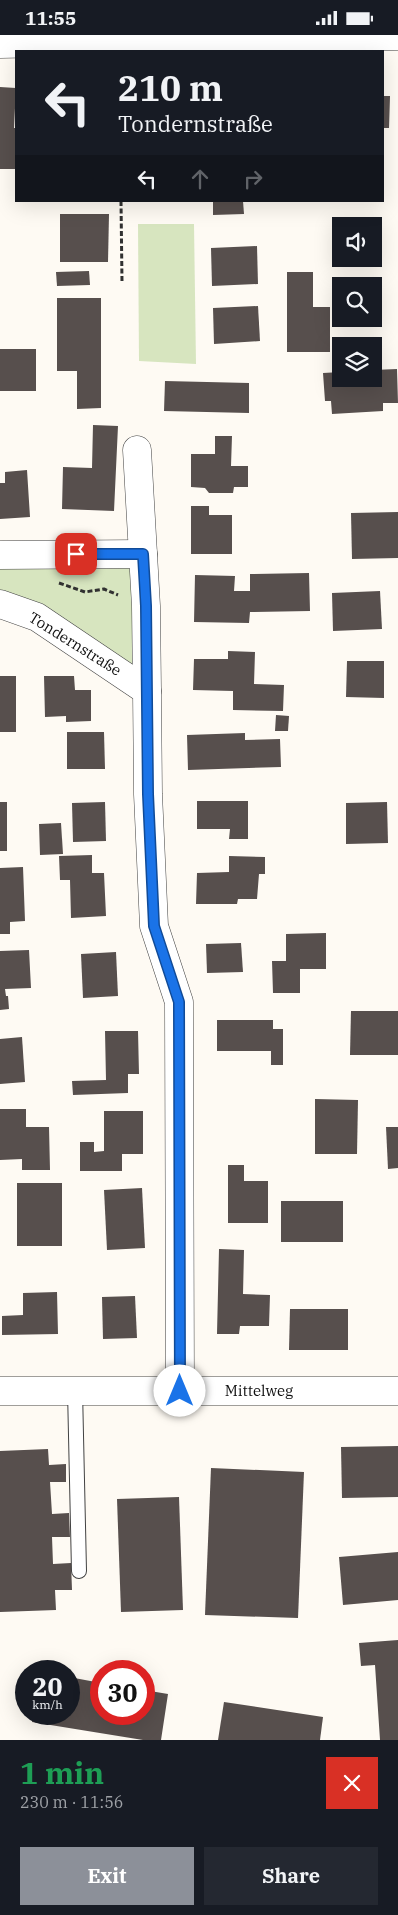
<!DOCTYPE html>
<html lang="en">
<head>
<meta charset="utf-8">
<style>
	:root { --surface:#171b24; --page:#242831; --text:#f1f3f6; --muted:#9ea1a6; --accent:#8c9099 }
	body { margin:0; font-family:"IBM Plex Serif",serif; background:var(--page); color:var(--text); height:100vh; display:flex; flex-direction:column; font-size:19px; white-space:nowrap }
	* { box-sizing:border-box; margin:0 }
	p { font-size:16px; color:var(--muted) }
	.icon { flex:none; width:28px; height:28px; fill:none; stroke:currentColor; stroke-width:2; stroke-linecap:round; stroke-linejoin:round }
	.map { position:relative; height:1705px; overflow:hidden }
	.panel { display:flex; flex-direction:column; background:var(--surface); flex:1 }
	.panel>* { flex:none }
	.banner { position:absolute; left:15px; top:15px; width:369px; height:152px; border-radius:0px; box-shadow:0 5px 20px #0002; background:#171b24; color:var(--text); overflow:hidden }
	.tools { position:absolute; left:332px; top:182px; display:grid; gap:10px }
	.tools a { display:grid; place-items:center; width:50px; height:50px; border-radius:0px; background:var(--surface); box-shadow:0 5px 20px #0002; font-size:25px }
	.speed { position:absolute; left:15px; top:1625px; display:flex; gap:10px; font-size:25px; font-weight:700; text-align:center }
	.speed>* { display:grid; place-content:center; width:65px; height:65px; border-radius:50%; background:var(--surface); box-shadow:0 5px 20px #0002; line-height:1 }
	.speed small { font-size:12px; font-weight:400 }
	.speed .limit { border:8px solid #d22; background:#fff; color:#111 }
	.pin { position:absolute; display:grid; place-items:center; width:42px; height:42px; color:#fff; margin:-21px; border-radius:10px; box-shadow:0 2px 8px #0006 }
	.me { position:absolute; width:55px; margin:-28px; rotate:0deg; stroke-linejoin:round; filter:drop-shadow(0 0 4px #0008) }
	.turn { display:flex; align-items:center; gap:18px; height:105px; padding:0 20px; font-size:22px }
	.turn .icon { width:65px; height:65px; stroke-width:2.5 }
	.turn b { display:block; font-size:35px; line-height:42px }
	.lanes { display:flex; align-items:center; height:48px; padding:0 20px; background:#0003; justify-content:center; gap:25px; direction:ltr }
	.lanes .off { opacity:.35 }
	.round { display:grid; place-items:center; flex:none; width:52px; height:52px; border-radius:0px; background:var(--page) }
	.summary { display:flex; align-items:center; justify-content:space-between; height:85px; padding:0 20px }
	h1 { font-size:30px; font-weight:700; line-height:38px; color:#1e9e55 }
	.action { display:flex; gap:10px; margin-top:auto; padding:10px 20px }
	.action a { flex:1; height:58px; border-radius:0px; background:var(--accent); color:#fff; font-size:20px; font-weight:700; line-height:58px; text-align:center }
	.action a+a { background:var(--page); color:var(--text) }
	.status { display:flex; justify-content:space-between; align-items:center; height:35px; padding:0 25px; background:var(--surface); direction:ltr }
	.status svg { height:14px; fill:currentColor }
	.map>svg:first-child { display:block }
	.green { fill:#d7e5bf }
	.building { fill:#574f4d }
	.lines { fill:none; stroke-linecap:round; stroke-linejoin:round }
	.lane-casing { stroke:#424242; stroke-width:16 }
	.street-casing { stroke:#424242; stroke-width:29 }
	.path { stroke:#313131; stroke-width:3; stroke-dasharray:5 2.5; stroke-linecap:butt }
	.lane { stroke:#fff; stroke-width:14 }
	.street { stroke:#fff; stroke-width:28 }
	.route-casing { stroke:#114b97; stroke-width:12 }
	.route { stroke:#1a73e8; stroke-width:9 }
	.labels { text-anchor:middle; stroke-width:5; stroke-linejoin:round; paint-order:stroke }
	.street-label { font-size:15px; fill:#0f0f0f; stroke:#fff }
</style>
</head>
<body>
<div class="status"><b>11:55</b><svg viewBox="0 0 49 12"><path d="M0 12V9h3v3zM5 12V6h3v6zM10 12V3h3v9zM15 12V0h3v12zM26 1h20v11H26zM47 4h2v5h-2z"/></svg></div>
<div class="map">
<svg width="398" height="1705" viewBox="0 0 398 1705">
	<rect width="100%" height="100%" fill="#fefaf3"/>
	<g class="green">
		<polygon points="138,189 194,189 196,329 139,326"/>
		<polygon points="143,519 147,656 0,569 0,521"/>
	</g>
	<g class="building">
		<polygon points="0,52 16,53 14,93 16,93 16,134 0,134"/>
		<polygon points="382,61 390,61 389,93 382,93"/>
		<polygon points="213,166 243,166 244,179 213,180"/>
		<polygon points="60,179 109,179 108,227 60,227"/>
		<polygon points="257,211 258,249 212,251 211,213"/>
		<polygon points="89,236 90,250 57,251 56,237"/>
		<polygon points="287,237 313,237 313,272 330,272 330,317 287,317"/>
		<polygon points="57,263 101,263 101,373 77,374 77,336 57,336"/>
		<polygon points="258,271 260,306 214,309 213,273"/>
		<rect x="0" y="314" width="36" height="42"/>
		<polygon points="397,334 398,368 383,368 383,376 332,379 331,366 325,366 323,338 341,337 341,344 374,344 374,335"/>
		<polygon points="165,346 249,348 249,378 164,376"/>
		<polygon points="93,390 118,391 114,476 62,474 63,432 92,433"/>
		<polygon points="215,401 232,401 231,431 248,431 248,452 234,452 233,458 209,458 205,453 191,452 191,419 215,419"/>
		<polygon points="27,435 30,482 0,484 0,448 5,448 5,437"/>
		<polygon points="191,471 209,471 209,480 232,480 232,519 191,519"/>
		<polygon points="398,477 398,523 352,524 351,478"/>
		<polygon points="309,538 310,576 250,577 249,588 194,587 195,540 235,541 234,556 250,556 250,539"/>
		<polygon points="380,556 382,594 333,596 332,558"/>
		<polygon points="228,616 255,617 254,649 284,650 283,676 233,675 233,656 193,655 194,624 228,624"/>
		<polygon points="347,626 384,626 384,663 346,662"/>
		<rect x="0" y="641" width="16" height="56"/>
		<polygon points="44,641 74,641 75,655 91,655 91,686 66,687 66,681 45,682"/>
		<polygon points="276,680 289,681 288,696 275,696"/>
		<polygon points="67,697 104,697 105,734 67,734"/>
		<polygon points="245,698 245,705 280,704 281,732 188,735 187,700"/>
		<polygon points="197,766 248,766 248,804 229,804 230,794 197,794"/>
		<rect x="0" y="767" width="7" height="49"/>
		<polygon points="105,767 106,806 73,807 72,768"/>
		<polygon points="387,767 388,808 346,809 346,768"/>
		<polygon points="61,788 63,819 40,820 39,789"/>
		<polygon points="92,820 92,838 104,838 106,881 71,883 70,845 60,845 59,821"/>
		<polygon points="229,821 265,822 265,839 259,839 257,864 238,864 237,869 196,869 197,838 229,837"/>
		<polygon points="23,832 25,886 10,887 10,899 0,899 0,833"/>
		<polygon points="326,898 326,934 300,934 300,958 273,958 272,926 286,926 286,899"/>
		<polygon points="241,908 243,937 207,938 206,909"/>
		<polygon points="29,915 31,953 5,954 6,961 8,961 9,974 0,975 0,916"/>
		<polygon points="116,917 118,961 83,963 81,919"/>
		<polygon points="351,976 398,976 398,1020 350,1020"/>
		<polygon points="217,985 273,985 273,994 283,994 283,1030 271,1030 271,1016 217,1016"/>
		<polygon points="105,996 138,996 139,1039 128,1039 128,1058 73,1060 72,1046 106,1045"/>
		<polygon points="22,1002 25,1047 0,1049 0,1004"/>
		<polygon points="315,1064 358,1065 357,1119 315,1119"/>
		<polygon points="0,1074 26,1074 26,1092 49,1092 50,1135 22,1135 22,1124 0,1125"/>
		<polygon points="104,1076 143,1076 143,1119 122,1119 122,1136 80,1136 80,1107 94,1107 94,1117 104,1116"/>
		<polygon points="386,1092 398,1092 398,1133 388,1134"/>
		<polygon points="228,1130 244,1130 244,1146 268,1146 268,1188 228,1188"/>
		<rect x="17" y="1148" width="45" height="63"/>
		<polygon points="142,1153 145,1213 107,1215 104,1155"/>
		<rect x="281" y="1166" width="62" height="41"/>
		<polygon points="219,1214 244,1215 243,1259 270,1260 269,1291 240,1291 239,1299 217,1299"/>
		<polygon points="57,1257 58,1299 2,1300 2,1281 23,1280 23,1258"/>
		<polygon points="135,1261 137,1303 103,1304 102,1262"/>
		<polygon points="290,1274 348,1274 348,1315 289,1315"/>
		<polygon points="398,1411 398,1462 342,1463 341,1412"/>
		<polygon points="48,1414 49,1430 66,1429 66,1447 50,1447 52,1479 69,1478 70,1502 52,1502 53,1529 71,1528 72,1555 55,1555 56,1575 0,1577 0,1416"/>
		<polygon points="211,1433 304,1437 298,1583 205,1580"/>
		<polygon points="179,1462 183,1575 121,1577 117,1464"/>
		<polygon points="398,1517 398,1565 343,1570 339,1522"/>
		<polygon points="398,1605 398,1705 380,1705 375,1630 361,1631 359,1608"/>
		<polygon points="69,1642 101,1648 101,1679 144,1679 144,1655 168,1659 161,1705 143,1705 32,1687 33,1679 69,1679"/>
		<polygon points="224,1667 323,1682 320,1705 218,1705"/>
	</g>
	<g class="lines">
		<g class="lane-casing">
			<polyline id="lane" points="75,1355 79,1536"/>
		</g>
		<g class="street-casing">
			<g id="street">
				<polyline points="0,9 398,1"/>
				<polyline points="137,415 146,571 147,656"/>
				<polyline points="0,520 143,519"/>
				<polyline points="0,569 37,582 147,656 148,759 154,891 179,967 180,1356"/>
				<polyline points="0,1356 398,1356"/>
			</g>
		</g>
		<g class="path">
			<polyline points="121,166 122,247"/>
			<polyline points="59,548 85,557 104,554 118,560"/>
		</g>
		<use href="#lane" class="lane"/>
		<use href="#street" class="street"/>
	</g>
	<g class="lines">
		<g class="route-casing">
			<polyline id="route" points="76,519 143,519 146,571 148,759 154,891 179,967 180,1356"/>
		</g>
		<use href="#route" class="route"/>
	</g>
	<g class="labels">
		<g class="street-label">
			<text transform="translate(75 609) rotate(32)" y="5">Tondernstraße</text>
			<text x="259" y="1361">Mittelweg</text>
		</g>
	</g>
</svg>
<div class="tools">
<a><svg class="icon" aria-label="sound" viewBox="0 0 24 24"><path d="M4 9h4l5-4v14l-5-4H4zM17 9q2 3 0 6"/></svg></a>
<a><svg class="icon" aria-label="search" viewBox="0 0 24 24"><circle cx="10" cy="10" r="6"/><path d="M15 15l6 6"/></svg></a>
<a><svg class="icon" aria-label="layers" viewBox="0 0 24 24"><path d="M12 4l9 5-9 5-9-5zM3 14l9 5 9-5"/></svg></a>
</div>
<div class="speed"><div>20<small>km/h</small></div><div class="limit">30</div></div>
<div class="pin" style="left:76px;top:519px;background:#d93025"><svg class="icon" aria-label="arrive" viewBox="0 0 24 24"><path d="M6 21V4h12l-3 4 3 4H6"/></svg></div>
<svg class="me" style="left:180px;top:1356px" viewBox="-20 -20 40 40"><circle r="19" fill="#fff"/><path d="M0-13L10 11 0 6-10 11z" fill="#1a73e8"/></svg>
<div class="banner">
<div class="turn"><svg class="icon" aria-label="left" viewBox="0 0 24 24"><path d="M17 20v-9H6M10 6l-5 5 5 5"/></svg><div><b>210 m</b>Tondernstraße</div></div>
<div class="lanes"><svg class="icon" aria-label="left" viewBox="0 0 24 24"><path d="M17 20v-9H6M10 6l-5 5 5 5"/></svg><svg class="icon off" aria-label="ahead" viewBox="0 0 24 24"><path d="M12 20V5M6 11l6-6 6 6"/></svg><svg class="icon off" aria-label="right" viewBox="0 0 24 24"><path d="M7 20v-9h11M14 6l5 5-5 5"/></svg></div>
</div>
</div>
<section class="panel">
<div class="summary"><div><h1>1 min</h1><p>230 m · 11:56</p></div><a class="round" style="background:#d93025;color:#fff"><svg class="icon" aria-label="close" viewBox="0 0 24 24"><path d="M6 6l12 12M18 6L6 18"/></svg></a></div>
<div class="action"><a>Exit</a><a>Share</a></div>
</section>
</body>
</html>
